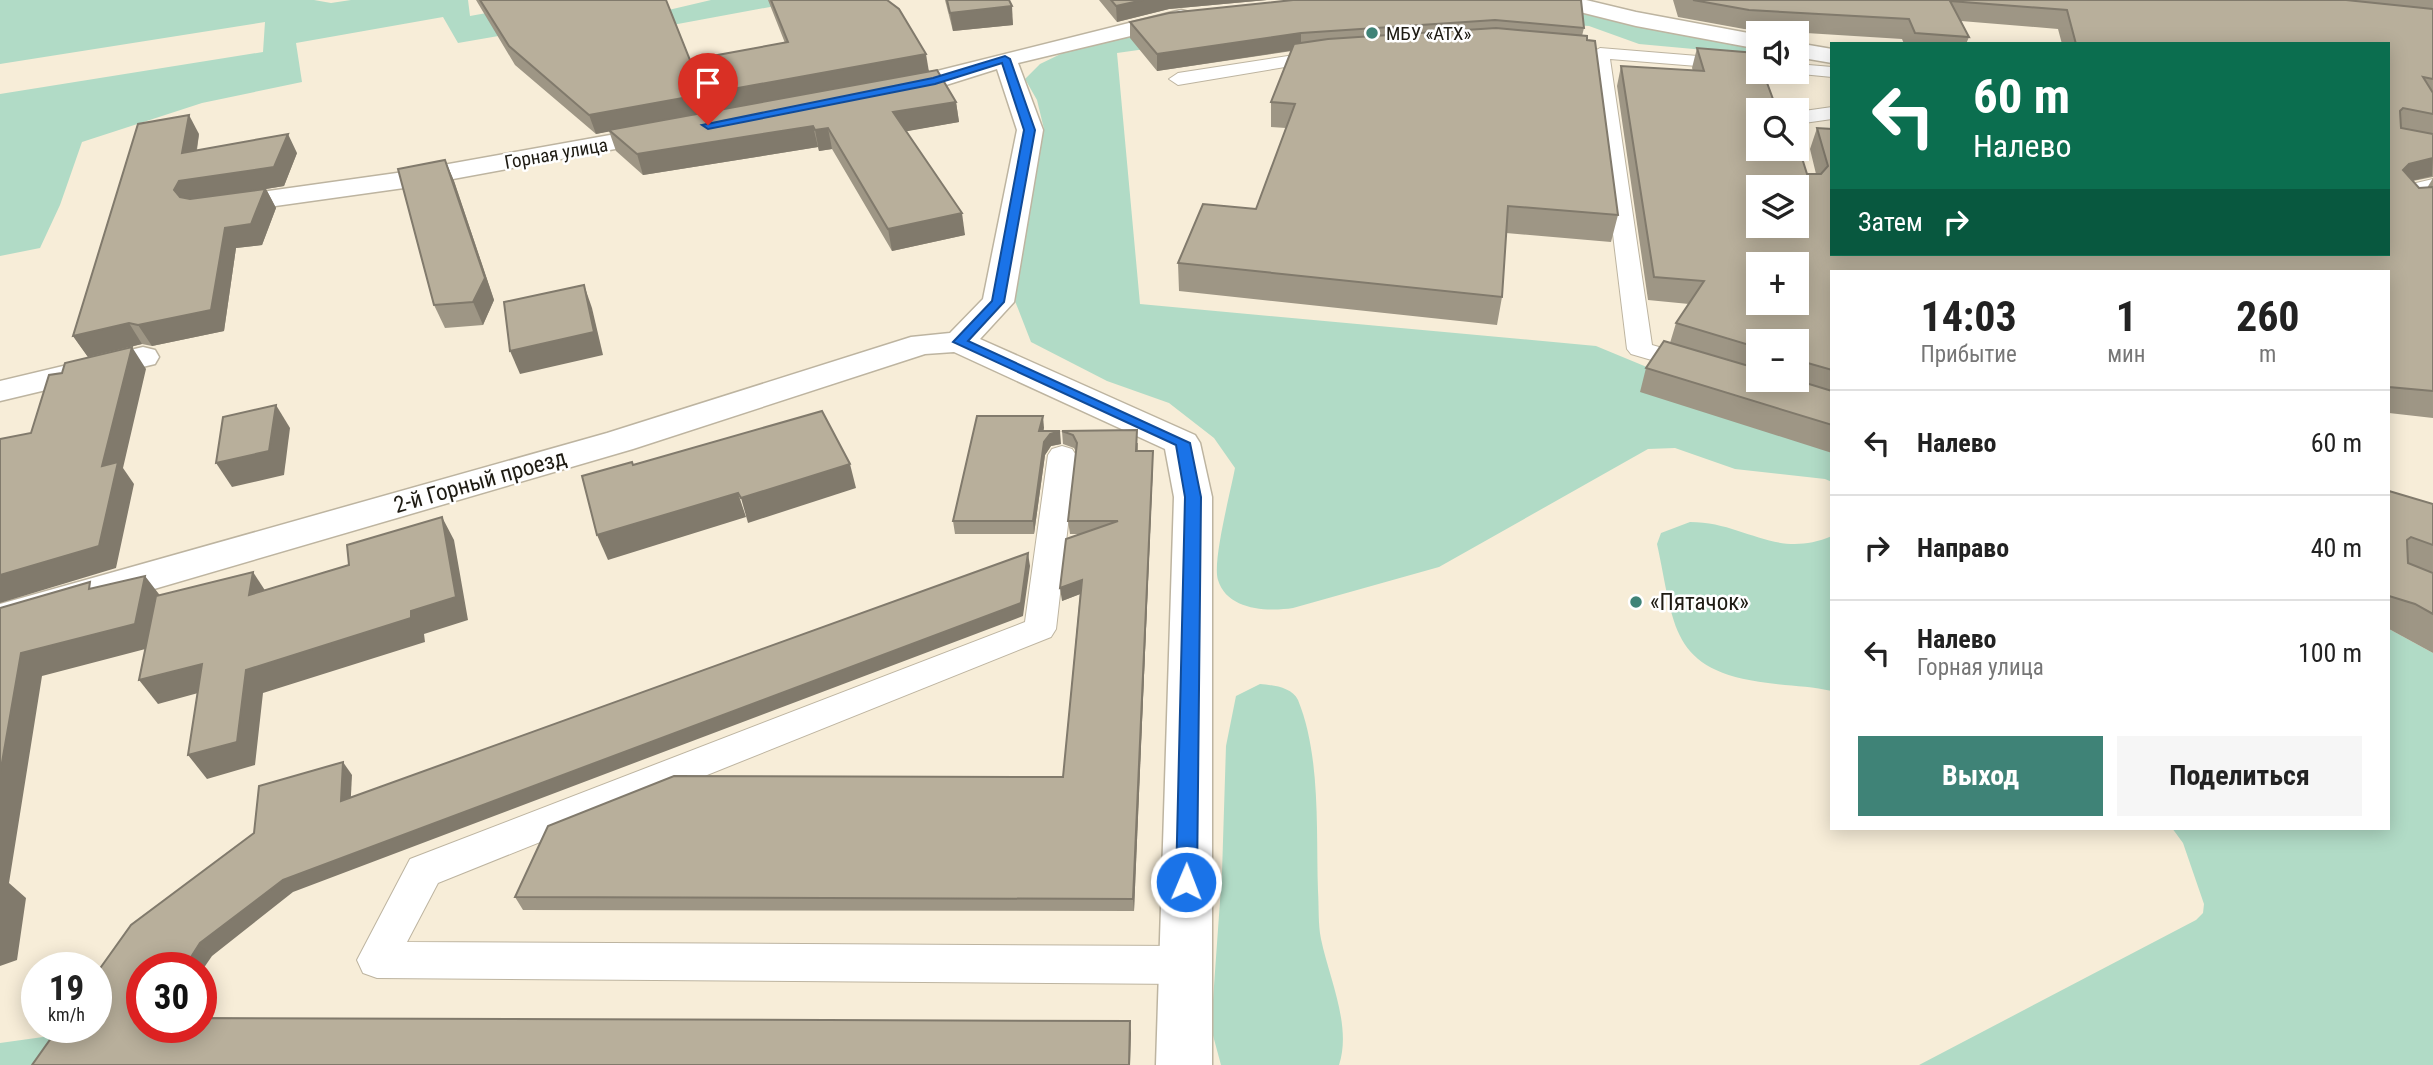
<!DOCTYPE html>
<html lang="ru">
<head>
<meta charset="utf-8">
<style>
	:root { --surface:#fff; --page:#f6f6f6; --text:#222; --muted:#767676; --line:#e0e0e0; --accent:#3f8377 }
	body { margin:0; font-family:"Roboto Condensed",sans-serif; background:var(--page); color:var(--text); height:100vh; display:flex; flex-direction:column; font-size:26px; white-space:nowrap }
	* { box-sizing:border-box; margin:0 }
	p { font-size:23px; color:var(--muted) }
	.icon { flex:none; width:38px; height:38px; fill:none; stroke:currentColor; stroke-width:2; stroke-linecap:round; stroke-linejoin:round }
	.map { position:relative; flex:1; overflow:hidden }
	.details { position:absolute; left:1830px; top:270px; width:560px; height:560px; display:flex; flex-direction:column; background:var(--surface); border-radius:0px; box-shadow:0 4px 18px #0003 }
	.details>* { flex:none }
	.banner { position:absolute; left:1830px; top:42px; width:560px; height:214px; border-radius:0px; box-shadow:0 4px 18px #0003; background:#0b6e4f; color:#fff; overflow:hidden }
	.fabs { position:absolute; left:1746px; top:21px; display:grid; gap:14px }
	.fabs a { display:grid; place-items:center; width:63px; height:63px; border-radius:0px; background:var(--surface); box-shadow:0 4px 18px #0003; font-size:35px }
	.speed { position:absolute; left:21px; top:952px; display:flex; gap:14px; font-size:35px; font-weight:700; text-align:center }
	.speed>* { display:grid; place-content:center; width:91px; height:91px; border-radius:50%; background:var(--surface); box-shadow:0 4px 18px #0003; line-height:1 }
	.speed small { font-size:18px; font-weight:400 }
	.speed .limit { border:10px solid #d22; background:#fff; color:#111 }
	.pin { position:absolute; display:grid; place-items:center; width:60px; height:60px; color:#fff; margin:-72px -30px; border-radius:50% 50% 50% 0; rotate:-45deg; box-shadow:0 0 7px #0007 }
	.pin .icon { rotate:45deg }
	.me { position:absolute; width:77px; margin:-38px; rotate:1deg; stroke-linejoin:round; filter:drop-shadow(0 0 5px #0008) }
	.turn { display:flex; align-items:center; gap:24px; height:147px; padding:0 28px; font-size:32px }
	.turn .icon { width:91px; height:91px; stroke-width:2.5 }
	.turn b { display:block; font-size:49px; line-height:60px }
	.then { display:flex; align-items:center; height:66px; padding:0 28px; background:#0003; gap:14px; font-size:26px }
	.eta { display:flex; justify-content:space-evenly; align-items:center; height:119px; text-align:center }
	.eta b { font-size:42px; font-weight:700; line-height:49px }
	.button { display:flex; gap:14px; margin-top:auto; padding:14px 28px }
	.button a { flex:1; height:80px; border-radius:0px; background:var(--accent); color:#fff; font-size:28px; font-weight:700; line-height:80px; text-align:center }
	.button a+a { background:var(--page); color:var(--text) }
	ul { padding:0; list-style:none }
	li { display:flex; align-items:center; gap:21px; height:105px; padding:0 28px; border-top:2px solid var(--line) }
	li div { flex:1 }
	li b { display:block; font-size:26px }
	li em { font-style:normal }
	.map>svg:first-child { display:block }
	.green { fill:#b1dbc6 }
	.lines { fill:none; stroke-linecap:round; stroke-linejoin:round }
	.service-casing { stroke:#bdb4a0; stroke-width:2 }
	.minor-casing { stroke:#bdb4a0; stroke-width:3 }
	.service { fill:#fff; fill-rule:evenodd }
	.minor { fill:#fff; fill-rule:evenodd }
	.wall { fill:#9e9685; fill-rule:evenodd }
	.shaded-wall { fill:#817a6c }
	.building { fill:#b8af9b; stroke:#817a6c; stroke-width:2; fill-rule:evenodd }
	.route { fill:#1a73e8; stroke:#114b97; stroke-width:2 }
	.poi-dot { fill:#3f8377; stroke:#fff; stroke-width:2.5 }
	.labels { text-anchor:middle; stroke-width:5; stroke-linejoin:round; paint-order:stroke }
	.far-poi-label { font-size:19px; fill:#1e1b13; stroke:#fff; text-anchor:start }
	.far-street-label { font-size:19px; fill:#1e1b13; stroke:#fff }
	.street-label { font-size:23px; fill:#1e1b13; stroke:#fff }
	.poi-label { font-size:23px; fill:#1e1b13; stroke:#fff; text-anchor:start }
</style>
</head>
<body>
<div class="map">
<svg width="2433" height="1065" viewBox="0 0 2433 1065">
	<rect width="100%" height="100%" fill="#f7edd8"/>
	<g class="green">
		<polygon points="0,0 314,0 331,3 351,0 468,0 470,16 559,0 660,12 711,0 808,0 613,36 544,28 458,43 443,17 296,43 302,82 202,103 82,142 60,205 40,248 0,256 0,94 263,52 265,22 0,64"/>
		<path d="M1536 3 1759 46V55L1639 44 1589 26 1453 16 1280 30 1117 53 1140 304 1596 346 1654 370 1832 453V482L1825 479 1735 469 1675 448 1648 449 1439 567 1293 608C1267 612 1227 610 1218 580 1212 562 1231 490 1235 468L1214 438 1169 403 1107 381 1031 342 1015 301 1044 129 1037 100 1025 79 1040 64 1069 50 1174 25Z"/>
		<path d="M1690 522C1745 522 1775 560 1832 536V691C1811 686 1790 686 1768 683 1669 671 1675 626 1657 544L1661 533Z"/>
		<polygon points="2389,629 2433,653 2433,1065 1919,1065 2196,920 2203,913 2204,904 2183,843 2172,828 2389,828"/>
		<path d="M1260 684C1272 685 1292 687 1298 700 1321 756 1316 832 1318 891 1319 907 1318 924 1321 939 1329 978 1352 1026 1339 1065H1221L1211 1028 1222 873 1226 746 1236 696Z"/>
		<polygon points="79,1032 56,1065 0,1065 0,1043"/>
	</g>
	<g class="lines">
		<g class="service-casing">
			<g id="service">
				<polygon points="1600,48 1759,61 1759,71 1610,59 1652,345 1704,360 1708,365 1704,370 1695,373 1686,370 1631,354 1627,349 1591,53"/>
				<polygon points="1327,50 1333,51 1336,55 1333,59 1178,85 1169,79 1178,73"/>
				<polygon points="1797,64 1832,67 1832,77 1791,73 1797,72"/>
				<polygon points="1832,107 1832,119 1797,124 1797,112"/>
				<polygon points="2433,179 2433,191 2416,195 2423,203 2420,208 2404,208 2391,192 2395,188"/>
				<polygon points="1062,446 1072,449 1076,455 1056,629 1051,637 438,883 407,942 1185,946 1199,952 1205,965 1199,978 1185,984 377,978 363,973 357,960 410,859 1025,622 1048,455 1052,449"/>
			</g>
		</g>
		<g class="minor-casing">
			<g id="minor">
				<polygon points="1586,0 1636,12 1759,35 1759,49 1636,26 1556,6 1553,1"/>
				<polygon points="1181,10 1189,12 1192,17 1189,22 1018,63 1043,130 1014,302 980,339 1195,435 1200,443 1212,497 1212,1065 1156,1065 1174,497 1165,449 954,352 925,354 633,449 0,634 0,604 607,433 911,337 950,333 983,299 1017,130 997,69 943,86 890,97 881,95 878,90 881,85"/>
				<polygon points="1797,43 1832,49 1832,63 1797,57"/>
				<polygon points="666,125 675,128 679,133 675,138 404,188 218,214 208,212 204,206 208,200 218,198 404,172"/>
				<polygon points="143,347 155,350 159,357 155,364 0,401 0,381"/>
			</g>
		</g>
		<use href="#service" class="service"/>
		<use href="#minor" class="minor"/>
	</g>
	<g class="wall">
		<polygon points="476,0 666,0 690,60 785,43 768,0 887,0 929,71 956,102 959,122 906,131 965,235 892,251 832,149 819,151 818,147 643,175 616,151 609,131 596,134 515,65"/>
		<polygon points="945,0 1009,0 1013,25 953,31"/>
		<polygon points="1099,0 1267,0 1169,9 1117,22"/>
		<polygon points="1293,0 1584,28 1582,36 1618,215 1611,242 1506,233 1502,297 1497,325 1179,291 1178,263 1256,209 1286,128 1271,127 1271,102 1292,51 1157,71 1130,38 1130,22"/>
		<path d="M1673 0H2433V177L2413 181 2419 188H2427L2433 178V418L2389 413V271H1832V453L1640 392 1646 368 1670 343 1676 323 1689 304 1648 300 1617 86 1621 66 1693 71 1692 68 1697 48 1759 110 1807 174H1816L1810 149 1817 128 2389 254V44H2062L2058 29 1961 21 1969 37 1966 44H1904L1902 39 1744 29 1678 17ZM1759 341H1797V380H1759Z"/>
		<polygon points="199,134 197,150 297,153 284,186 266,189 276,208 262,245 236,248 224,331 152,346 142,344 88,357 73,336"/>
		<polygon points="445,160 454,181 494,300 483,325 445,328 434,305"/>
		<polygon points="1044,428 1043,431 1061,444 1051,446 1045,455 1034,534 955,534 953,521"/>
		<polygon points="1062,431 1138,443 1138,451 1153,464 1134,911 523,910 515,897 1063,777 1080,594 1062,601 1082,534 1070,534 1068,521 1076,452 1074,448 1063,444"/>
		<polygon points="2389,491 2433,504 2433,653 2389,629"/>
	</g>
	<g class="shaded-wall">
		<polygon points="1143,0 1267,0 1169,9 1117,22 1116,6"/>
		<polygon points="1012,6 1013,25 953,31 950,13"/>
		<polygon points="1301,33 1301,49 1157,71 1157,54"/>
		<polygon points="926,54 929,72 596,134 589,115"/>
		<polygon points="956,102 959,122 897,133 893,112"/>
		<polygon points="189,115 199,134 193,172 182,153"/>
		<polygon points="813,126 818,147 643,175 637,154"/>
		<polygon points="828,128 832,149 819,151 815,130"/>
		<polygon points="288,134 297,153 284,186 266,189 276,208 262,245 236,248 224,331 152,346 138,325 174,190 179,181"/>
		<polygon points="2433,158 2432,176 2394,185 2403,170 2409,164"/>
		<polygon points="445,160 454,181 494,300 483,325 473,302"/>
		<polygon points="962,213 965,235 892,251 888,229"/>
		<polygon points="584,285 592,308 603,355 520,374 510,351"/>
		<polygon points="129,323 142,344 88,357 73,336"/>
		<polygon points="132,347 146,369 123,468 134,484 116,568 0,603 0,575 102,466"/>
		<polygon points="276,405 290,428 284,475 232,487 216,463"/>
		<polygon points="1043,416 1044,428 1040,444 1039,431"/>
		<polygon points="1060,431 1061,444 1051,446 1045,455 1034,534 1033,521 1044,442 1050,434"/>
		<polygon points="1153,451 1153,464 1134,911 1133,899"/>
		<polygon points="850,464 856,488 748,523 741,498"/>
		<polygon points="738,493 746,517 608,560 597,535"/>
		<polygon points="442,517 454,540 468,620 424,634 425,642 263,693 255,765 207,779 188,755 246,670 411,611"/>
		<polygon points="1028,553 1030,566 1023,616 293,892 212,956 201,972 201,968 184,968 200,943 283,880"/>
		<polygon points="253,572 268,595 249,595"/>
		<polygon points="145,576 162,598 153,647 42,676 9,883 26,898 17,960 0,966 0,774 21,653"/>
		<polygon points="1082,580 1083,593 1062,601 1060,588"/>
		<polygon points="202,664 220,687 158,704 139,680"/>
		<polygon points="343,762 352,775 350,814 341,801"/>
		<polygon points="1130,1021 1131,1033 1130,1065 1129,1065"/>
	</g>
	<g class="building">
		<polygon points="480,0 666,0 690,60 788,42 771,0 887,0 899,9 926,54 589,115 509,46"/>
		<polygon points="947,0 1009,0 1012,6 950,13"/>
		<polygon points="1111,0 1143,0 1116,6"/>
		<polygon points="1293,0 1581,0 1584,28 1495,20 1301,33 1157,54 1130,22 1169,13"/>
		<path d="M1693 0H2346L2433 9V79L2423 77 2433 93V114L2403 108 2400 111 2401 128 2433 134V158L2409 164 2403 170 2419 188 2433 187V391L2389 387V271H1832V370L1797 360V341H1759V348L1676 323 1704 281 1654 277 1621 66 1704 71 1697 48 1756 53 1759 60V72H1763L1777 110H1759V149H1797V142L1807 174H1821L1828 166 1817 128 1832 129V254H2389V44H2076L2067 10 1950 1 1969 37 1915 33 1909 19 1749 10ZM1759 187H1797V226H1759ZM1759 264H1797V303H1759Z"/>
		<polygon points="1496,28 1587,36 1587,40 1595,41 1618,215 1508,206 1502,297 1178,263 1203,204 1256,209 1295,104 1271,102 1294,44 1328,39"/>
		<polygon points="937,70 956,102 893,112 962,213 888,229 828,128 815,130 813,126 637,154 609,130"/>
		<polygon points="189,115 182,153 288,134 274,167 179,181 174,190 180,197 190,199 265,189 251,224 225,228 211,310 138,325 129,323 73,336 138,124"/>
		<polygon points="445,160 485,278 473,302 434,305 398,169"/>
		<polygon points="584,285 594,332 510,351 504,302"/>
		<polygon points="1664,341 1759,369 1759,380 1796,380 1832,391 1832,425 1646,368"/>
		<polygon points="132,347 102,466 118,462 99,546 0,575 0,439 31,433 49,375 62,373 65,363"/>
		<polygon points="276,405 269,451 216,463 223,417"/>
		<polygon points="822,411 850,464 741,498 738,493 597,535 582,476 632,462 633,465"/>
		<polygon points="977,416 1043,416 1039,431 1060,431 1050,434 1044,442 1033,521 953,521"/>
		<polygon points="1137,430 1136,451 1153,451 1133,899 515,897 548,826 674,776 1063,777 1082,580 1060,588 1066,539 1118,521 1068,521 1077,443 1073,435 1062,431"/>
		<polygon points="2389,491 2433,504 2433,545 2411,537 2407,540 2408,563 2433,573 2433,614 2415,604 2389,596"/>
		<polygon points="442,517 456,597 411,611 411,618 246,670 237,742 188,755 202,664 139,680 156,596 253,572 249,595 349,565 347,545"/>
		<polygon points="1028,553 1021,603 283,880 200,943 184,968 142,968 142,1027 201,1027 201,1018 1130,1021 1129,1065 32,1065 59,1027 96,1027 96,974 131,925 254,833 259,786 343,762 341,801"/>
		<polygon points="145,576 135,624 21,653 0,774 0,608 90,582 89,589"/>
	</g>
	<polygon class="route" points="1005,56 1010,59 1035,130 1004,302 968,341 1190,443 1201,497 1197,882 1194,888 1186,891 1179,888 1176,882 1185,497 1176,445 953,342 992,301 1024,130 1002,63 935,84 708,129 702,125 933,78"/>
	<g class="poi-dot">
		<circle cx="1372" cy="33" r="7"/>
		<circle cx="1636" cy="602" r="7"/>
	</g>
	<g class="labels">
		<g class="far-poi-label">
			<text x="1386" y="40">МБУ «АТХ»</text>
		</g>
		<g class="far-street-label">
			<text transform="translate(556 153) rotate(-10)" y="7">Горная улица</text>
		</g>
		<g class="street-label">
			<text transform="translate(480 481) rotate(-16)" y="8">2-й Горный проезд</text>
		</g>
		<g class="poi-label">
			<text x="1650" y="610">«Пятачок»</text>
		</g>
	</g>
</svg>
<div class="fabs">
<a><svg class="icon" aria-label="sound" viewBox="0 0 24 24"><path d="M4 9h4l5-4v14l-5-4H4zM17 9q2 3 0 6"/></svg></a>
<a><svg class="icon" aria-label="search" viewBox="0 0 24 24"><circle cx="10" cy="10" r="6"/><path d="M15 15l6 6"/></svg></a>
<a><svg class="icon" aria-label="layers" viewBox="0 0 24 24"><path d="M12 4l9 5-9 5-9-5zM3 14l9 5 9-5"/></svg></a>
<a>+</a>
<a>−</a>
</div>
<div class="speed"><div>19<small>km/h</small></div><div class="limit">30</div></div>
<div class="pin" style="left:708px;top:125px;background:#d93025"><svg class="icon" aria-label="arrive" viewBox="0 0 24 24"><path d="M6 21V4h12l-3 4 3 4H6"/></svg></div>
<svg class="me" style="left:1186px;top:882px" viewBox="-20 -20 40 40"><circle r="17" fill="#1a73e8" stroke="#fff" stroke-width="3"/><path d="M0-11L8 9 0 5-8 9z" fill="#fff"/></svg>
<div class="banner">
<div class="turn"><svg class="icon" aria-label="left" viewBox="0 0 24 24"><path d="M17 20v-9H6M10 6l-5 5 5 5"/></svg><div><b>60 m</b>Налево</div></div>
<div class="then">Затем<svg class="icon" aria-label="right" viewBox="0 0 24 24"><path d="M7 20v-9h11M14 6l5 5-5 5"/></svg></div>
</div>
<section class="details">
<div class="eta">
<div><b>14:03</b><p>Прибытие</p></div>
<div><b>1</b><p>мин</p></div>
<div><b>260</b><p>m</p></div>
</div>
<ul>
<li><svg class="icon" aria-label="left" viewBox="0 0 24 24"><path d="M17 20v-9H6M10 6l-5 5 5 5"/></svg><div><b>Налево</b></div><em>60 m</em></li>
<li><svg class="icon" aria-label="right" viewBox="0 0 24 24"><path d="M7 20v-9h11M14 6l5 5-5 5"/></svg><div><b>Направо</b></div><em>40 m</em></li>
<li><svg class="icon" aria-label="left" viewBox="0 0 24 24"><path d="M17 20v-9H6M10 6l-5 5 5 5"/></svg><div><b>Налево</b><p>Горная улица</p></div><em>100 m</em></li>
</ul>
<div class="button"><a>Выход</a><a>Поделиться</a></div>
</section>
</div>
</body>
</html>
